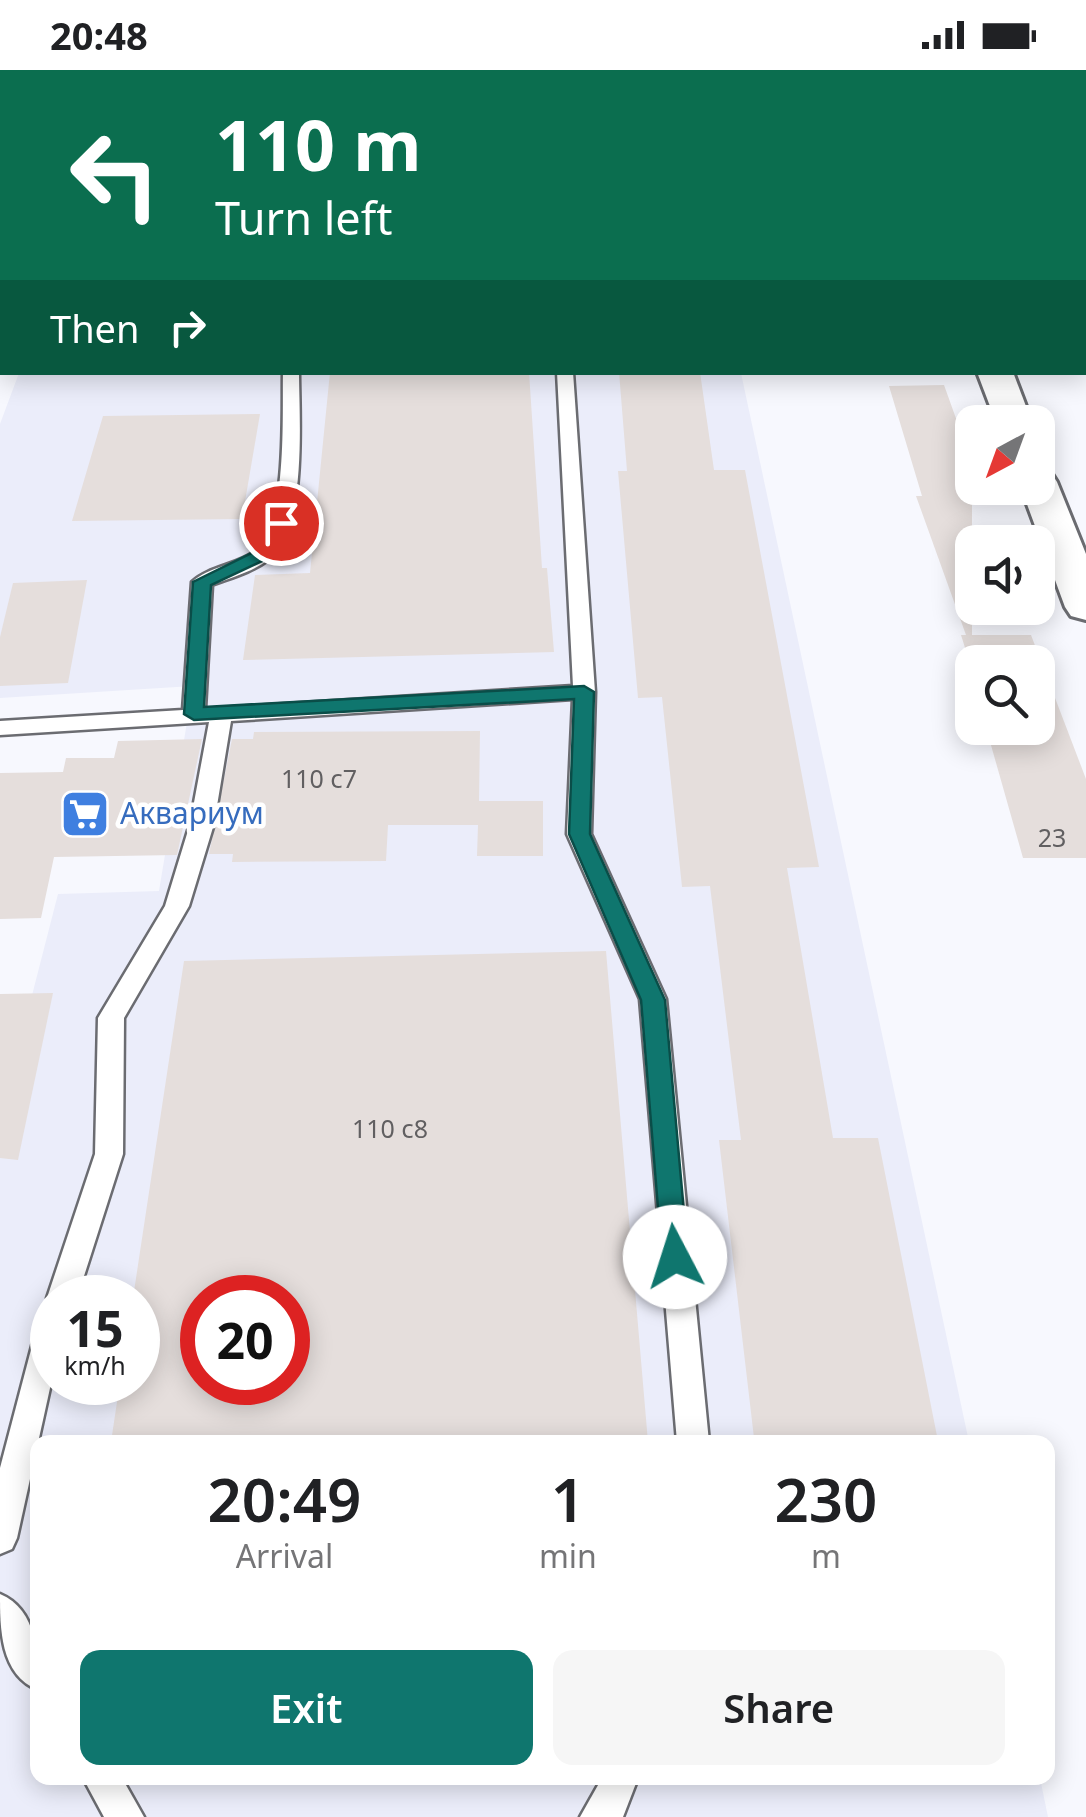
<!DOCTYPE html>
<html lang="en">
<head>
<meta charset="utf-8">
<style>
	:root { --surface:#fff; --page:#f6f6f6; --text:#202124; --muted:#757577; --accent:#0f766e }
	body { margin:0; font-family:"Noto Sans",sans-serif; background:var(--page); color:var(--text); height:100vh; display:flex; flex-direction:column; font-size:38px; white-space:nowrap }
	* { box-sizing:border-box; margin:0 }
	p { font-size:32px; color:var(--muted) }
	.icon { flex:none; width:55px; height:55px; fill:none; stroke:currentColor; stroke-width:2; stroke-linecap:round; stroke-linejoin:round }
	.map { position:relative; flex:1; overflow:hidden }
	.panel { position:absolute; left:30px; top:1365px; width:1025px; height:350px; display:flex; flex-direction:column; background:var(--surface); border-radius:20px; box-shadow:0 5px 25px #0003 }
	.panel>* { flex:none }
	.guide { position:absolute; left:0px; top:0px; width:1088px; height:305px; box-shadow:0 5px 25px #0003; background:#0b6e4f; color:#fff; overflow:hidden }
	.needle { width:65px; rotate:221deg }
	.controls { position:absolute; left:955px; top:335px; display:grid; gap:20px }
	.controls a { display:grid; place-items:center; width:100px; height:100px; border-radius:20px; background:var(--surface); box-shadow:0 5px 25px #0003; font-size:50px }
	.speed { position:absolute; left:30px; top:1205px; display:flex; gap:20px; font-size:50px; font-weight:700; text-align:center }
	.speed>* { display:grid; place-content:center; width:130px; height:130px; border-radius:50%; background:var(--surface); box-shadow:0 5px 25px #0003; line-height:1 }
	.speed small { font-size:25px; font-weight:400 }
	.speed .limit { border:15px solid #d22; background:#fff; color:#111 }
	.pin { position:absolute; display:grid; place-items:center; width:85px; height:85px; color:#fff; margin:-42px; border:5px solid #fff; border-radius:50%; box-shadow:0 2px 10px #0007 }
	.me { position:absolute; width:110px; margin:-55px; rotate:355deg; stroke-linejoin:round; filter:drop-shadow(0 0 8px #0008) }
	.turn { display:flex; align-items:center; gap:35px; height:210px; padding:0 50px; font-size:45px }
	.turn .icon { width:130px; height:130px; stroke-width:2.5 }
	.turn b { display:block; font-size:70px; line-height:85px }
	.then { display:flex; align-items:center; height:95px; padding:0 50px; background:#0003; gap:20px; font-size:38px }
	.eta { display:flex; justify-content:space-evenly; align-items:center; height:170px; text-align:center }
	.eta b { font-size:60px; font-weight:600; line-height:70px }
	.action { display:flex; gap:20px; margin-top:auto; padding:20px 50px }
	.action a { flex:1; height:115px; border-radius:20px; background:var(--accent); color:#fff; font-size:40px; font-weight:600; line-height:115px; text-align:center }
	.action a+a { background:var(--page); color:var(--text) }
	.status { display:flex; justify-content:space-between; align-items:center; height:70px; padding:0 50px; background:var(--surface); direction:ltr }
	.status svg { height:28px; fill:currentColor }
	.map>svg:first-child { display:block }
	.built { fill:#ebedfa; fill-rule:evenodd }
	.building { fill:#e5dedc; fill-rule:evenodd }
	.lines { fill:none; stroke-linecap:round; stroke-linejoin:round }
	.lane-casing { stroke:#6b6c71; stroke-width:5 }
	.street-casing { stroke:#6b6c71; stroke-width:6 }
	.secondary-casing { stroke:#6b6c71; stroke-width:5 }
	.lane { fill:#fff; fill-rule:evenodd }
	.street { fill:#fff; fill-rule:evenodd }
	.secondary { fill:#ffe6e0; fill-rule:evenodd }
	.route { fill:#0f766e; stroke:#0a4d48; stroke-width:2.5 }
	.labels { text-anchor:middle; stroke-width:9; stroke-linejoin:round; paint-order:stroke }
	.number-label { font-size:25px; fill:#615f61 }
	.shop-label { font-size:30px; fill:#366cbe; stroke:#fff; text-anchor:start }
</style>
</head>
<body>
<div class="status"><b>20:48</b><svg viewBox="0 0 49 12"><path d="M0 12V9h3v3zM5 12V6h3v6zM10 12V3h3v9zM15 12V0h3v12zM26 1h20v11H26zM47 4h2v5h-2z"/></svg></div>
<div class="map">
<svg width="1086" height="1747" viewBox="0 0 1086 1747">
	<rect width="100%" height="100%" fill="#f7f8fe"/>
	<path class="built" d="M19 303H741L969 1372H38V1708H1040L1048 1747H0V1050L58 824 159 821 193 616 0 628V354ZM52 1228H138V1312H52ZM202 1228H288V1312H202Z"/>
	<g class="building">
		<polygon points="330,302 529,302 542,498 547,498 554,582 243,590 255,505 310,503"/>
		<polygon points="619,302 700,302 714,400 745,400 819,797 787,798 833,1068 878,1068 937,1366 754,1368 719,1070 741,1070 710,816 682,817 662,627 638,628 618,401 627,401"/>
		<polygon points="944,315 972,393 972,565 1031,565 1086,709 1086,788 1023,788 987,661 992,661 991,658 1038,658 1038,592 972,592 972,600 961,565 966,565 916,426 922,426 889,316"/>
		<polygon points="260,344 242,449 72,451 103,346"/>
		<polygon points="87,510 68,613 0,616 0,567 13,513"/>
		<polygon points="480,661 479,731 543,731 543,786 477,786 478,755 388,755 386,791 232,792 233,784 209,784 232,669 253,669 254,662"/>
		<polygon points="202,669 177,785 54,787 41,848 0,849 0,703 63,702 66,688 114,688 118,671"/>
		<path d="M606 881 648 1372H111L120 1312H138V1228H133L184 891ZM202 1228H288V1312H202Z"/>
		<polygon points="53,923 18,1090 0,1088 0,924"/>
	</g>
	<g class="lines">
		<g class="lane-casing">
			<g id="lane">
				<path d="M283 302H299C299 349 308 458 268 490 252 502 230 508 212 515L205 639 573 616 557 302H573L595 622 591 764 666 929 709 1372H677L640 929 567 764 573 629 231 651 214 754 189 836 124 948 123 1084 77 1228H52V1238L47 1228 95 1084 98 948 165 836 190 754 209 652 0 665V651L183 640 192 512C208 497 236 495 254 482 288 457 282 343 283 302Z"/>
				<polygon points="52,1244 52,1309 17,1468 12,1479 0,1484 0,1398 37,1257 41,1248"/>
				<path d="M0 1524C38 1540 38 1586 38 1620 0 1605 0 1558 0 1524Z"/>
				<polygon points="83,1708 122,1708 144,1747 104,1747"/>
				<polygon points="602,1708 638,1708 623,1747 580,1747"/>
			</g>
		</g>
		<g class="street-casing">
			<g id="street">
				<polygon points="852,0 900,0 901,2 854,2"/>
				<rect x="1085" y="16" width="1" height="16"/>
				<rect x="1085" y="105" width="1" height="18"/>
				<polygon points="977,302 1013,302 1032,352 996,352"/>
				<polygon points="1038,400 1052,404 1057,412 1086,484 1086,550 1071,546 1065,537 1021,418 1038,418"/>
			</g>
		</g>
		<g class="secondary-casing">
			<g id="secondary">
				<rect x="15" y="0" width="28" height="2"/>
				<polygon points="2,63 2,86 0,87 0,64"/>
			</g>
		</g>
		<use href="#lane" class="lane"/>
		<use href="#street" class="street"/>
		<use href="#secondary" class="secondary"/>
	</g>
	<polygon class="route" points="281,448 290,453 273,486 211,515 204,637 584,616 594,622 590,764 665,930 688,1187 684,1195 675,1198 666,1195 662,1187 641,930 569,764 574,629 194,650 184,644 193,512 260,479 273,453"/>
	<defs>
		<g id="supermarket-square" transform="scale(2.5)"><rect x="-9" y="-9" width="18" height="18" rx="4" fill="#3f7fe0" stroke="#fff"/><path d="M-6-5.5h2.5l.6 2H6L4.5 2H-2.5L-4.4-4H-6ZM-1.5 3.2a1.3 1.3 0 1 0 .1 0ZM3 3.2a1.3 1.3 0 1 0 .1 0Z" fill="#fff"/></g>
	</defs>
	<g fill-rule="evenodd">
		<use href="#supermarket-square" x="85" y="744"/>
	</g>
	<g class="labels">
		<g class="number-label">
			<text x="319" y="718">110 с7</text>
			<text x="1052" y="777">23</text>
			<text x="390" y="1068">110 с8</text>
		</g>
		<g class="shop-label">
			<text x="120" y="754">Аквариум</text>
		</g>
	</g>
</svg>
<div class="controls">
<a><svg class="needle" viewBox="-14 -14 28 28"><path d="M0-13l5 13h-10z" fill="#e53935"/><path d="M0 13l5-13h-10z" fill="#757577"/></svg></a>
<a><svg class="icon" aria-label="sound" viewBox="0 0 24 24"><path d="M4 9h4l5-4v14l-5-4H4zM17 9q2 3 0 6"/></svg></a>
<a><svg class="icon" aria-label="search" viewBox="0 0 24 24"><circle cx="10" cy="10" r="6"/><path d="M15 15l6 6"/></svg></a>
</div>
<div class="speed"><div>15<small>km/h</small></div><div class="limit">20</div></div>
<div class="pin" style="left:281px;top:453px;background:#d93025"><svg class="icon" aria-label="arrive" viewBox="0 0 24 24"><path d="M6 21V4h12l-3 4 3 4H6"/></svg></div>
<svg class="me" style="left:675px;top:1187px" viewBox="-20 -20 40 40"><circle r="19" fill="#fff"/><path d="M0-13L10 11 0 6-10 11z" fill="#0f766e"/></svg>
<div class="guide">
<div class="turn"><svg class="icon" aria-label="left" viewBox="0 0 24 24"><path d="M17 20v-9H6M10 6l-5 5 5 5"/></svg><div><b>110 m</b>Turn left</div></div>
<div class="then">Then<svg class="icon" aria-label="right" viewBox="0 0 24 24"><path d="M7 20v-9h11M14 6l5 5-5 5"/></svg></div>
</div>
<section class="panel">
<div class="eta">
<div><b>20:49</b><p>Arrival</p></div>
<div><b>1</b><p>min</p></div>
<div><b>230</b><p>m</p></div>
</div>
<div class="action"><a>Exit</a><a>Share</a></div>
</section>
</div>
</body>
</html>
